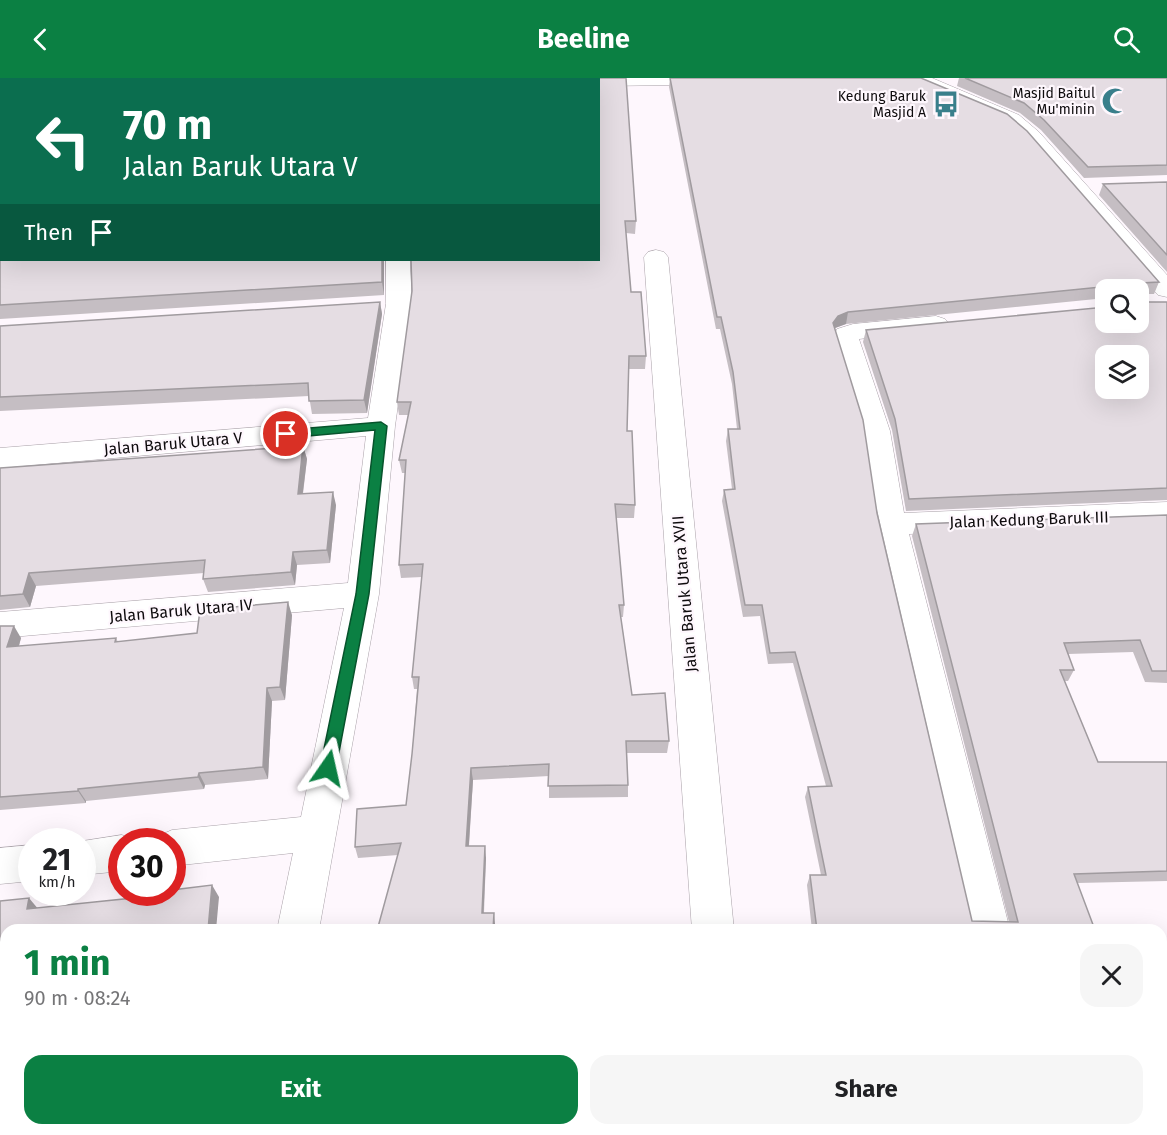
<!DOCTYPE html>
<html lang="en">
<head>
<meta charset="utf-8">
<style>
	:root { --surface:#fff; --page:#f6f6f6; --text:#202124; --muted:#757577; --accent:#0b8043 }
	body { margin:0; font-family:"Fira Sans",sans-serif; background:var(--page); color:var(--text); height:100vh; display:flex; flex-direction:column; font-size:22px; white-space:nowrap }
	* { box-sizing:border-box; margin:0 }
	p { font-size:20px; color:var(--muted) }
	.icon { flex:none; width:33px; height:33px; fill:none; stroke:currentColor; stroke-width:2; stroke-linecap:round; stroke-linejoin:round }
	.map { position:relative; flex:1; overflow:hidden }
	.drawer { position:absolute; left:0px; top:846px; width:1167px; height:212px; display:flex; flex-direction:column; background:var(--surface); border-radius:18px 18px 0 0; box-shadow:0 6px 24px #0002 }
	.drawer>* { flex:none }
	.top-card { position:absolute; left:0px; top:0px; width:600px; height:183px; box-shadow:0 6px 24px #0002; background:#0b6e4f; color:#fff; overflow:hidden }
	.buttons { position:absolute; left:1095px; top:201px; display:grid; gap:12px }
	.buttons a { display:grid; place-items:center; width:54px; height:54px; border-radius:12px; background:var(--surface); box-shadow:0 6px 24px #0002; font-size:30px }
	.speed { position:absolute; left:18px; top:750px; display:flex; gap:12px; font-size:30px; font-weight:700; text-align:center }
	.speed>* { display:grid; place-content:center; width:78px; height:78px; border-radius:50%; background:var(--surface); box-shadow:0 6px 24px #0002; line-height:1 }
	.speed small { font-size:15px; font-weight:400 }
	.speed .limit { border:9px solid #d22; background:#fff; color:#111 }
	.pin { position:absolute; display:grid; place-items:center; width:51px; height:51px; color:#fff; margin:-26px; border:3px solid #fff; border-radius:50%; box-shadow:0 2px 6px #0007 }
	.me { position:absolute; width:66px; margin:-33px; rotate:11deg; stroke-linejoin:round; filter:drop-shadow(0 0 4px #0008) }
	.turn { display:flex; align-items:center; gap:21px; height:126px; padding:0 24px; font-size:27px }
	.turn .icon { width:78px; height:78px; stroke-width:2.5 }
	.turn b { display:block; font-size:42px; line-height:51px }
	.then { display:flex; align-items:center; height:57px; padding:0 24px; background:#0003; gap:12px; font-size:22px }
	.round { display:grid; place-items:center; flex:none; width:63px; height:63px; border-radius:18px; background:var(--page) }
	.overview { display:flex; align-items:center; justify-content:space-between; height:102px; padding:0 24px }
	h1 { font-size:36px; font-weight:700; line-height:45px; color:var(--accent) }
	.primary-button { display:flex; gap:12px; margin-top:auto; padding:12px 24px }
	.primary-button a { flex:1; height:69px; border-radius:18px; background:var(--accent); color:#fff; font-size:24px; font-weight:700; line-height:69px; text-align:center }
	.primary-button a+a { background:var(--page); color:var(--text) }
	header { display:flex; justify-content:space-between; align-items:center; height:78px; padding:0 24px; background:var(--accent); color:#fff; font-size:27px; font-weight:700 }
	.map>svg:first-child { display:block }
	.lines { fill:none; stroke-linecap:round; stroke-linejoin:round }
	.minor-casing { stroke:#a9a1a8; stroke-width:1 }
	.minor { fill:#fff; fill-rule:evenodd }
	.wall { fill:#c5bec3 }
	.shaded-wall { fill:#a09b9f }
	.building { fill:#e5dde3; stroke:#a09b9f; stroke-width:1.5; fill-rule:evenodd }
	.route { fill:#0b8043; stroke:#07532c; stroke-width:1.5 }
	.labels { text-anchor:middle; stroke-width:4.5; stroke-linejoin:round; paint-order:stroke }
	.far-poi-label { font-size:14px; fill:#0e0b0d; stroke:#fef7fd; text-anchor:end }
	.street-label { font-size:16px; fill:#0e0b0d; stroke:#fef7fd }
</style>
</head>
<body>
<header><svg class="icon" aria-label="back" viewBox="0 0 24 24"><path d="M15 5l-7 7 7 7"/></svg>Beeline<svg class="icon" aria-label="search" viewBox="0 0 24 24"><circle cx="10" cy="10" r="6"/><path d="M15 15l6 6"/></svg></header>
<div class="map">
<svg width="1167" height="1057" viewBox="0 0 1167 1057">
	<rect width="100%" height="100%" fill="#fef7fd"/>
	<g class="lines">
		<g class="minor-casing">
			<g id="minor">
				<polygon points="278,0 323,0 277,2"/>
				<polygon points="393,0 413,0 413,2 394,2"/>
				<polygon points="466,0 486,0 487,2 467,2"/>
				<polygon points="590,0 774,0 771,4 764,6 598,8 598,2 589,2"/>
				<polygon points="906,0 932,0 1019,37 1039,54 1167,197 1167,219 1158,217 1025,62 1005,45 909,4"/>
				<polygon points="656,172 664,174 668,179 734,852 692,852 644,179 648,174"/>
				<polygon points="386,182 410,182 412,226 395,348 379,516 319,852 277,852 293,775 172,788 172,764 155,764 158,758 172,752 301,739 344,530 0,560 0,534 348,505 366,358 0,390 0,370 368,340 386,226"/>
				<polygon points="936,238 945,241 949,246 945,251 859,261 890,353 904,435 1167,424 1167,446 909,456 1010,852 968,852 876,446 862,353 833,260 837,251 853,246"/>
				<polygon points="122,757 136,764 122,764 122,793 82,797 82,764 76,764"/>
				<polygon points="32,767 32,803 0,806 0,770"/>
				<polygon points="240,1052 286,1052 285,1057 239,1057"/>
				<polygon points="707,1052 753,1052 754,1057 708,1057"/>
			</g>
		</g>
		<use href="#minor" class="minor"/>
	</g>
	<g class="wall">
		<polygon points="0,0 264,0 264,2 2,182 384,182 384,217 0,241"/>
		<polygon points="670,0 1159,204 1154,216 1141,216 1142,224 1167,224 1167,422 906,433 892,352 863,264 866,252 1106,244 1138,212 1106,212 1106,220 846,246 835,250 972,843 1009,844 912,458 916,446 1167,437 1167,605 1145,604 1133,574 1068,576 1074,592 1068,603 1064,603 1098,684 1167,684 1167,803 1077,805 1095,852 812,852 807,807 810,797 821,797 805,719 808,709 826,708 793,585 768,586 760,538 743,539 722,423 724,412 732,411 726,363 728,351 737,351 732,306 720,251 716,251 669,9"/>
		<polygon points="959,0 1167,0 1167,97 1084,100 1041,52 1020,35 957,8"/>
		<polygon points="598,2 636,143 635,156 626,155 631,214 646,278 645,291 629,291 627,353 635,427 634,440 616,440 624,527 623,539 621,539 632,617 669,663 667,675 627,675 628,707 628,719 549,720 549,698 473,702 469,768 486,780 484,835 495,846 495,852 379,852 378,849 398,777 358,780 355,769 406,727 412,676 417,611 414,611 412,599 422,499 401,500 399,487 405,395 402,395 399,382 408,337 399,337 397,324 412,213"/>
		<polygon points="1167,104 1167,194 1099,117 1103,106"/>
		<polygon points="380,224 382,236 367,335 312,336 309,318 0,333 0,248"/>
		<polygon points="303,368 307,381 303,416 336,427 330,485 297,487 295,507 208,514 203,501 204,495 36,508 30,529 0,532 0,390"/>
		<polygon points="292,537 285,622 272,623 268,701 205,707 204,711 86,723 86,725 0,732 0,548 21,560 19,568 116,560 118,564 197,555"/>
		<polygon points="219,819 6,852 6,928 0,929 0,823 37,830"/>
		<polygon points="856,1052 1161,1052 1167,1057 856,1057"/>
	</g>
	<g class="shaded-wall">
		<polygon points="382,182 384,182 384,217 382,204"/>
		<polygon points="380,224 382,236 367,335 364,322"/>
		<polygon points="848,234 846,246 835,250 831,257 833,245 838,238"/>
		<polygon points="303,368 307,381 301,429 298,416"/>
		<polygon points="333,414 336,427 330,485 327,472"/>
		<polygon points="293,474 297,487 295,507 291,494"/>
		<polygon points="29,495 36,508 30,529 23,516"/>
		<polygon points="288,524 292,537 285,622 280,609"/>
		<polygon points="14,548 21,560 15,581 7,569"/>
		<polygon points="267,610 272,623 268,701 263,689"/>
		<polygon points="471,690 473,702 468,779 466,768"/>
		<polygon points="199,695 205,707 204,711 198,699"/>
		<polygon points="78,711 86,723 86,725 78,713"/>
		<polygon points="485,768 486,780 483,846 482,835"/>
		<polygon points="212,807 219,819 216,852 208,852"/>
		<polygon points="29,820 39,832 27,831"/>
		<polygon points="494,835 495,846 495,852 493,852"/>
		<polygon points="157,1052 167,1052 166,1057 156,1057"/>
	</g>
	<g class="building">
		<polygon points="0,0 260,0 259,2 2,2 2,182 382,182 382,204 0,227"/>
		<polygon points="502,0 626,0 636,143 625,143 631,214 641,214 646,278 629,278 627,353 632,353 635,427 615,426 624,527 619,527 632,617 665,615 669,663 626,663 628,707 548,708 549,686 471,690 466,768 485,768 482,835 494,835 493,852 382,852 383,849 378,849 401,765 355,769 357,731 406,727 412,676 419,599 412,599 423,486 399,487 406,382 399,382 411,324 397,324 412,213 411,182 598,182 598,2 502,2"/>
		<path d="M670 0H921L1007 36 1027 53 1159 204 1141 205 1142 224H1167V410L909 421 895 341 866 252 1106 229V244H1138V212H1113L1111 208 848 234 838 238 833 245 863 342 877 435 972 843 1018 844 916 446 1167 437V593H1152L1140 562 1064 565 1074 592H1060L1098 684H1167V793L1074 796 1095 852H817L810 797H826L808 709 832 708 795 574 770 575 762 527H745L724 412 735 411 728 351H740L733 294 721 239H717ZM1106 278H1138V310H1106Z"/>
		<polygon points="965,0 1167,0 1167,87 1088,89 1044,42 1024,25"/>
		<polygon points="1167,104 1167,177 1103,106"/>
		<polygon points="380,224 364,322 309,323 308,305 0,319 0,248"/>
		<polygon points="303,368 298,416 333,414 327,472 293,474 291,494 203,501 205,482 29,495 23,516 0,518 0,390"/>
		<polygon points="288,524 280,609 267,610 263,689 199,695 198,699 78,711 78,713 0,719 0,548 14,548 7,569 116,560 115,564 197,555 200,532"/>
		<polygon points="212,807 208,852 6,852 6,916 0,917 0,823 29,820 27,831 133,820 134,816 149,814 172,814 172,812"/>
		<polygon points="1161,929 1167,946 1167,1057 862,1057 861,1052 1161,1052"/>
		<polygon points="6,1052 157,1052 156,1057 5,1057"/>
		<polygon points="331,1052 399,1052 399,1054 529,1052 638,1052 638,1057 331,1057"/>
	</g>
	<polygon class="route" points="381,344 387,348 369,516 336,690 333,694 328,696 323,694 320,690 356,516 375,352 286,360 280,356 286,352"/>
	<defs>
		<g id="mosque-bare" transform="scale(2.07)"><path d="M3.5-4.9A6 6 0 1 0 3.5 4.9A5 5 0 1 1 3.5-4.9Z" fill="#397f8b" stroke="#fef7fd" stroke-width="2.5" paint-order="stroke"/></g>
		<g id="bus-bare" transform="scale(2.07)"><path d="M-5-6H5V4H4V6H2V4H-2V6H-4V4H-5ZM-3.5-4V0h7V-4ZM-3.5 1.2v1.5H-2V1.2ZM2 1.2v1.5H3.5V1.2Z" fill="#397f8b" stroke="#fef7fd" stroke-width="2.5" paint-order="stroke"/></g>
	</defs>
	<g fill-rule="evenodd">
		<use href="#mosque-bare" x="1115" y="23"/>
		<use href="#bus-bare" x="946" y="26"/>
	</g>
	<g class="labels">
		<g class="far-poi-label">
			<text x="1095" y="20">Masjid Baitul<tspan x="1095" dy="16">Mu'minin</tspan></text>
			<text x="926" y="23">Kedung Baruk<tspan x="926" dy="16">Masjid A</tspan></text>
		</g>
		<g class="street-label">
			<text transform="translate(173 365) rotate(-5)" y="6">Jalan Baruk Utara V</text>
			<text transform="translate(1029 441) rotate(-2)" y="6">Jalan Kedung Baruk III</text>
			<text transform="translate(684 516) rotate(-95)" y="6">Jalan Baruk Utara XVII</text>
			<text transform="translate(181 532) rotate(-5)" y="6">Jalan Baruk Utara IV</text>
		</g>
	</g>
</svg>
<div class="buttons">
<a><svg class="icon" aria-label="search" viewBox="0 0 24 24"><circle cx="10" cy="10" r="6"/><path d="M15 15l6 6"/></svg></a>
<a><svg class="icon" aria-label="layers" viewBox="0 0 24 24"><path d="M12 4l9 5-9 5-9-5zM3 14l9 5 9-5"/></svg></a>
</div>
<div class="speed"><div>21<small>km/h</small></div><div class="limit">30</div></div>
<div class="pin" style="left:286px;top:356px;background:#d93025"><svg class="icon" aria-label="arrive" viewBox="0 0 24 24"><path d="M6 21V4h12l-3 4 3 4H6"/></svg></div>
<svg class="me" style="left:328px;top:690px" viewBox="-20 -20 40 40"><path d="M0-17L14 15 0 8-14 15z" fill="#0b8043" stroke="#fff" stroke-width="4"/></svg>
<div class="top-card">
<div class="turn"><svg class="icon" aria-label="left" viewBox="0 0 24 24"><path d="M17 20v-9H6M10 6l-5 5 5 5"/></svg><div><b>70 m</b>Jalan Baruk Utara V</div></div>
<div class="then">Then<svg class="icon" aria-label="arrive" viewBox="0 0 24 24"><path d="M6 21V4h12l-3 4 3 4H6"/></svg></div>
</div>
<section class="drawer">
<div class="overview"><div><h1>1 min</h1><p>90 m · 08:24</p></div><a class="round"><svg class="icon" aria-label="close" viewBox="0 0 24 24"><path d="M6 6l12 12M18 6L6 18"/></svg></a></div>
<div class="primary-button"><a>Exit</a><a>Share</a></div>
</section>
</div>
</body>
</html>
